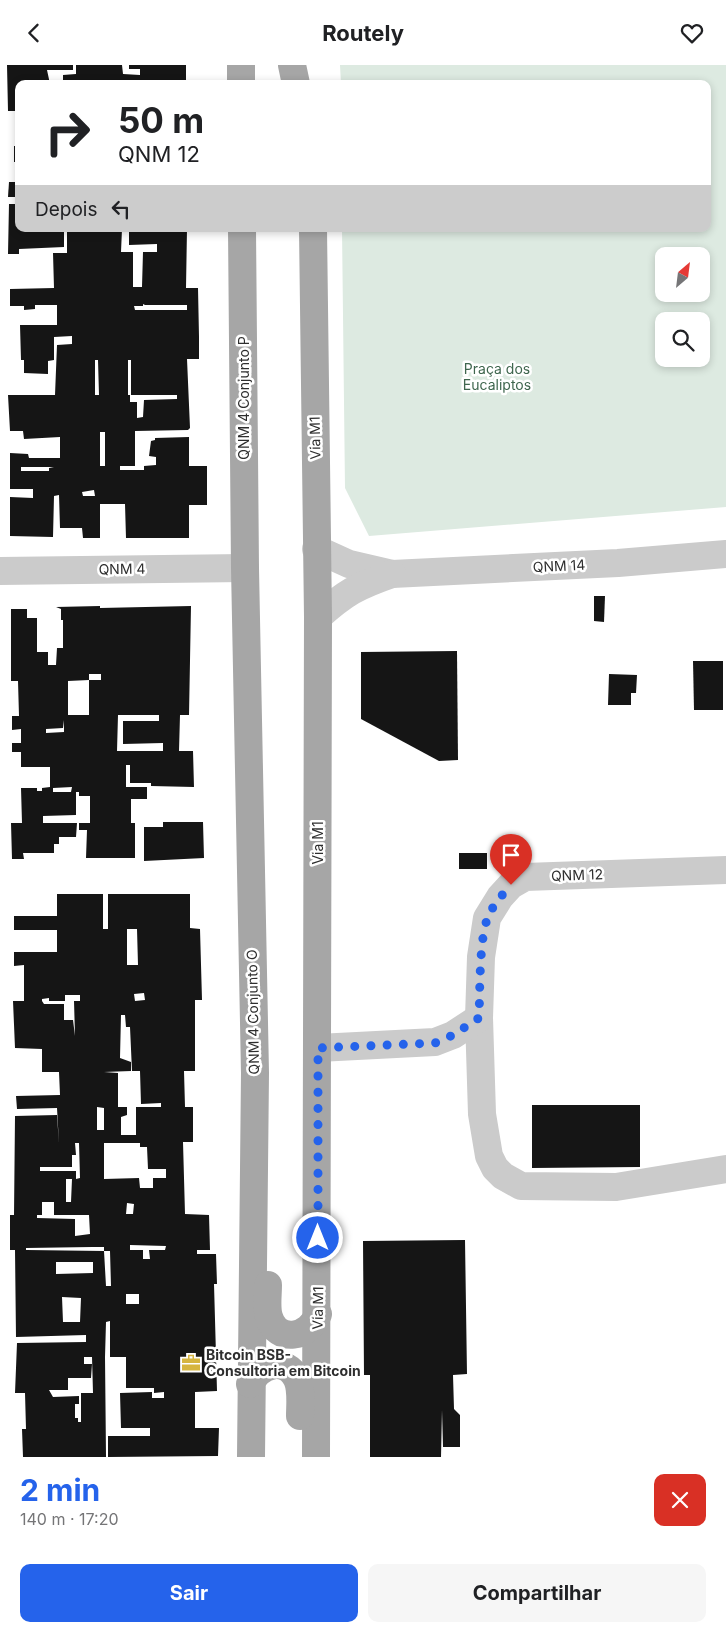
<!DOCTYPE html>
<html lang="pt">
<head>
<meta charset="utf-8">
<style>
	:root { --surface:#fff; --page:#f6f6f6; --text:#202124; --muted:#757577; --accent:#2563eb }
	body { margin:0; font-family:Inter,sans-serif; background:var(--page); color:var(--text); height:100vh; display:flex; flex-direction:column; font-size:19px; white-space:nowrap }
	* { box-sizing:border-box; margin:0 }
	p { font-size:16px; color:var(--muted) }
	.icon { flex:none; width:28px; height:28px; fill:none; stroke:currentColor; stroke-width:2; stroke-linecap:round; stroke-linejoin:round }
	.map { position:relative; height:1392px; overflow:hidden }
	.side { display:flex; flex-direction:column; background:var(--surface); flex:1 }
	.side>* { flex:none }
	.hud { position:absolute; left:15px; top:15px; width:696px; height:152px; border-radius:10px; box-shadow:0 2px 8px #0003; background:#fff; color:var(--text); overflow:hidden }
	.needle { width:32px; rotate:28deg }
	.tools { position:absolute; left:655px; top:182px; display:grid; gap:10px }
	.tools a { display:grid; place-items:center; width:55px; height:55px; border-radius:10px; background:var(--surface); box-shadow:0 2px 8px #0003; font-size:25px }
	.pin { position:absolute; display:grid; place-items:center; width:42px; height:42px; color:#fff; margin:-51px -21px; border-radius:50% 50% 50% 0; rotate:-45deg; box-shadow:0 0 5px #0007 }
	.pin .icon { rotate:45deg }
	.me { position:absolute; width:55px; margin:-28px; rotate:0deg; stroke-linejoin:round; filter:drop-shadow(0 0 4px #0008) }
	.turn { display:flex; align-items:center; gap:18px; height:105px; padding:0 20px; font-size:22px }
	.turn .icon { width:65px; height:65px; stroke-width:2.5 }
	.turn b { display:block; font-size:35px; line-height:42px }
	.then { display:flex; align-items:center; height:48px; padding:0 20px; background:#0003; gap:10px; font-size:19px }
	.round { display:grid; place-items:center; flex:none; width:52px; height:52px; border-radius:10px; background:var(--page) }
	.overview { display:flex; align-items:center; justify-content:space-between; height:85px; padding:0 20px }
	h1 { font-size:30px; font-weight:700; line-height:38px; color:var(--accent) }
	.cta { display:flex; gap:10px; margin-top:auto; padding:10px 20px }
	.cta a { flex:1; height:58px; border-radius:10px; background:var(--accent); color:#fff; font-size:20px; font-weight:700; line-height:58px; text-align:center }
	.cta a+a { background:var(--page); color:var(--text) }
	header { display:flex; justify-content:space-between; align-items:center; height:65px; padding:0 20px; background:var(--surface); font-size:22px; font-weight:700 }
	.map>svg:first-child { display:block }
	.green { fill:#ddeae1; fill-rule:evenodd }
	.building { fill:#151515; fill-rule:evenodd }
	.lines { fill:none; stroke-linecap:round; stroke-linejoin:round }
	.minor { stroke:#cbcbcb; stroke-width:28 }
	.major { stroke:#a6a6a6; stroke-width:28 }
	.route { stroke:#2563eb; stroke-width:9; stroke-dasharray:0 16.2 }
	.labels { text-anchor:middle; stroke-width:5; stroke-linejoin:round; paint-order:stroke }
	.park-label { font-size:14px; fill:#3f664e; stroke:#fff }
	.street-label { font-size:14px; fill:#2e2e2e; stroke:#fff }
	.poi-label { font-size:14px; font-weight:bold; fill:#2e2e2e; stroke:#fff; text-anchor:start }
</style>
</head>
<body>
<header><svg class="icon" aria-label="back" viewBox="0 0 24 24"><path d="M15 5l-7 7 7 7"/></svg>Routely<svg class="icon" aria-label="heart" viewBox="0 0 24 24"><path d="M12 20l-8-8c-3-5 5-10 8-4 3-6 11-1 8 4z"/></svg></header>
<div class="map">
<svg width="726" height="1392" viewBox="0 0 726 1392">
	<rect width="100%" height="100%" fill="#fff"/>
	<path class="green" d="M340 0H726V442L369 471 345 423 342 164H708V19H341ZM701 191V229H664V191ZM701 256V294H664V256Z"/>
	<g class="building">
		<polygon points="7,0 73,0 73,5 47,5 50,19 19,19 18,46 8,46"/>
		<polygon points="76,0 122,0 123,9 140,10 140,4 129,4 129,0 186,0 186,19 63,19 63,10 76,9"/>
		<polygon points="17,46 19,46 19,97 14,97 14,81 17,81"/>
		<polygon points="9,117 19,117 19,132 8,132"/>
		<polygon points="9,139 19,139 19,164 55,164 55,167 64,167 64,182 19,184 19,189 8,189"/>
		<path d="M67 164H122L121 187H133V222H142L143 187H157V179L129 180V167H123V164H187L186 223H198L199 272V294H187L190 363 188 365 135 366V401H120V405H144V401L156 400V392L149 391 151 376 155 375V373L189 372V401H207V440H189V473H126L125 439H100V473H83L82 463H60L59 430 54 431 53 472 10 471V432L33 433V424H10V388L28 389 29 393H60V372L24 374 23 366H10L8 330H55L57 280 72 279V271L54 272V295L48 296V309L24 308V295H21L20 260H57V240H35V244L24 245V241H10V224L54 223 53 188H67ZM143 239 145 240H187V245H135L134 241H143ZM95 295H98L99 330H95ZM128 295H131V330H177V334L144 335 143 352 137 353V337H130V330H128ZM100 367H105V401H100ZM21 402H54L49 403V406H21ZM94 425 95 431H83L82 427Z"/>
		<polygon points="594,531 605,531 604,557 594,556"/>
		<path d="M100 541V543L191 541 189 650H180L179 686H193L194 722 151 721V718H130V700H126V722H147V734H131V758H135V793H86L87 765H79V758H90V731H79V727H76V750L43 751V758H77L76 772H59V779H54V788H23L24 794H12L11 758H22L21 723H37V726H42V723L50 722V702H21V687H12V678H21V664L12 665V651H19L18 616H11V544H27V553H37V587H48V600H56L57 583H63V555H61V544L56 542ZM89 609H101V615H89V650H68V616L89 615ZM118 650H159V656H123V679L163 678V686H117ZM64 655V667L46 668V664L63 663ZM72 722 71 727H53V723Z"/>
		<polygon points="457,586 458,695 439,696 361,654 361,587"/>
		<polygon points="693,596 723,596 723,645 694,645"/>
		<polygon points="609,609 637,610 636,628 631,628 631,640 608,640"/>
		<polygon points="163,757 203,757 204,793 144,796 144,762 163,762"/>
		<rect x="459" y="788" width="28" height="16"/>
		<path d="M57 829H103V864H108V829H190V863L200 864 202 935H195V1006H184L185 1042H193V1077H183L185 1149 209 1150 210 1185H197V1189H216L217 1219H214L217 1326 195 1327V1363H219L218 1391 108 1392V1371H150V1363H121L120 1328 152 1327V1333H164V1327L154 1328V1323H126V1292H110V1256L106 1257 105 1292 106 1392H23L22 1364H26L25 1328H15L17 1278 86 1277V1270L16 1272 15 1185H10V1150H14L15 1051 57 1050 59 1079 57 1043 17 1044 16 1031 60 1030 59 1007H42V984L15 983 13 936H24V900L14 901V887H57V865H14V851H57ZM127 864H137L138 900H127ZM144 928 145 935 135 936 134 929ZM65 930H80V936H74L75 971 73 955H64V939H44L42 936V934L49 933V936H65ZM121 950H125L126 962H130L132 1006H140L141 1039 161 1038V1042H136V1070H121V1052L127 1050V1042H118V1008L104 1007 131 1006V997L120 993ZM97 1042 104 1043V1065H97ZM75 1078H79L80 1113 76 1114V1106H40V1102H72V1090H76ZM104 1078H140V1082H147L148 1104H166V1113H153V1123H140L139 1113 104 1114ZM66 1114H72L71 1137H66ZM42 1137H54V1150H89L90 1169 75 1171V1154L37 1153V1150H42ZM127 1138 134 1139 133 1149H126ZM130 1180 166 1181 165 1185H149L150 1194H143V1185H130ZM92 1182H104V1186H110L111 1221H106L104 1186 26 1185V1183ZM56 1197H93V1208L56 1209ZM126 1229H139V1239H126ZM62 1232 81 1233 80 1257H63ZM84 1292H92L93 1328H81V1357H78V1353H75V1339H79V1331L53 1332 49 1325H68V1313H91L92 1299H84Z"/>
		<polygon points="532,1040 640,1040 640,1102 532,1103"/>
		<polygon points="465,1175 467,1309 453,1310 454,1344 460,1350 460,1382 443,1382 442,1345 441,1392 370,1392 370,1310 364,1310 363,1176"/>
	</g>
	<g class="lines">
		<g class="minor">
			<polyline points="316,484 349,499 392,509 618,498 726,489"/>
			<polyline points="0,506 245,503"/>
			<path d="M318 552C345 528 357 521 392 509"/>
			<polyline points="726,805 525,812 511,820 500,832 487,853 481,892 479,953 482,1049 489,1091 495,1103 503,1111 521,1121 616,1122 726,1104"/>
			<polyline points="318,983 435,977 453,970 479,953"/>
		</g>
		<g class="major">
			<polyline points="241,0 241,19"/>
			<polyline points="292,0 296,19"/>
			<polyline points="242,164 245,503 255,1008 251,1392"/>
			<polyline points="313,164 318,552 316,1392"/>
			<path d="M268 1220C268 1230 266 1243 269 1252 277 1279 310 1273 318 1249"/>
			<path d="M250 1319C260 1299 286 1291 297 1314 302 1325 300 1339 300 1351"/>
		</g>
	</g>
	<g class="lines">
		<path class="route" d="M318 1173V983L435 978 453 970 479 953C480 928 479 873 488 852 493 840 502 830 511 820"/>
	</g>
	<defs>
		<g id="office-bare" transform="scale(1.5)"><path d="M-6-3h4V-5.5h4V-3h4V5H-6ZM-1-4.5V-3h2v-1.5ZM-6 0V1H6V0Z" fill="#d6b53f" stroke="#fff" stroke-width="2.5" paint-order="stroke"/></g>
	</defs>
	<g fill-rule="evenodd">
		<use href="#office-bare" x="191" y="1298"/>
	</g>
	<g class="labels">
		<g class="park-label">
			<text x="497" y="309">Praça dos<tspan x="497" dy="16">Eucaliptos</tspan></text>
		</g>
		<g class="street-label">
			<text transform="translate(244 333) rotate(-90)" y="5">QNM 4 Conjunto P</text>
			<text transform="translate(315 373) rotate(-91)" y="5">Via M1</text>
			<text transform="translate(559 501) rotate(-3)" y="5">QNM 14</text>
			<text transform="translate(122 504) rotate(-1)" y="5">QNM 4</text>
			<text transform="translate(318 778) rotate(-90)" y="5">Via M1</text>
			<text transform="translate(577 810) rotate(-2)" y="5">QNM 12</text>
			<text transform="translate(253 947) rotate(-91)" y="5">QNM 4 Conjunto O</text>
			<text transform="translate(318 1243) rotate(-89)" y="5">Via M1</text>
		</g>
		<g class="poi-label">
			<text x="206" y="1295">Bitcoin BSB-<tspan x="206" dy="16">Consultoria em Bitcoin</tspan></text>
		</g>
	</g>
</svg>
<div class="tools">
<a><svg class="needle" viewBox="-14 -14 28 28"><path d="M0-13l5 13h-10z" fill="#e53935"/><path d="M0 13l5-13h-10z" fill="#757577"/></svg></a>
<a><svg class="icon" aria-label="search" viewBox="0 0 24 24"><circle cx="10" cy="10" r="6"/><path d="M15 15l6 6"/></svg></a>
</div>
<div class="pin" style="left:511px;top:820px;background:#d93025"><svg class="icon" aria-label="arrive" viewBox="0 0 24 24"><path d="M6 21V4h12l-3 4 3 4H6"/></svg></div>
<svg class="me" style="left:318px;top:1173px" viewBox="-20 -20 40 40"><circle r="17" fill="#2563eb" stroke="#fff" stroke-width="3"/><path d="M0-11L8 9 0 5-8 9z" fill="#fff"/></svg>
<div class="hud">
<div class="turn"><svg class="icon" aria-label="right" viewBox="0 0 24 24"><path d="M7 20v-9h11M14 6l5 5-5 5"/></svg><div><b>50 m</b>QNM 12</div></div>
<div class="then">Depois<svg class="icon" aria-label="left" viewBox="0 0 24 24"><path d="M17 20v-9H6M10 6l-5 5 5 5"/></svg></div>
</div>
</div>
<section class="side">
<div class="overview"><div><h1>2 min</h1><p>140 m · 17:20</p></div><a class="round" style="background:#d93025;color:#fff"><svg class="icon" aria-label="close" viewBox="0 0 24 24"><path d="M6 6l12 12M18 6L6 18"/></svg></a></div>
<div class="cta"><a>Sair</a><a>Compartilhar</a></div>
</section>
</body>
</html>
